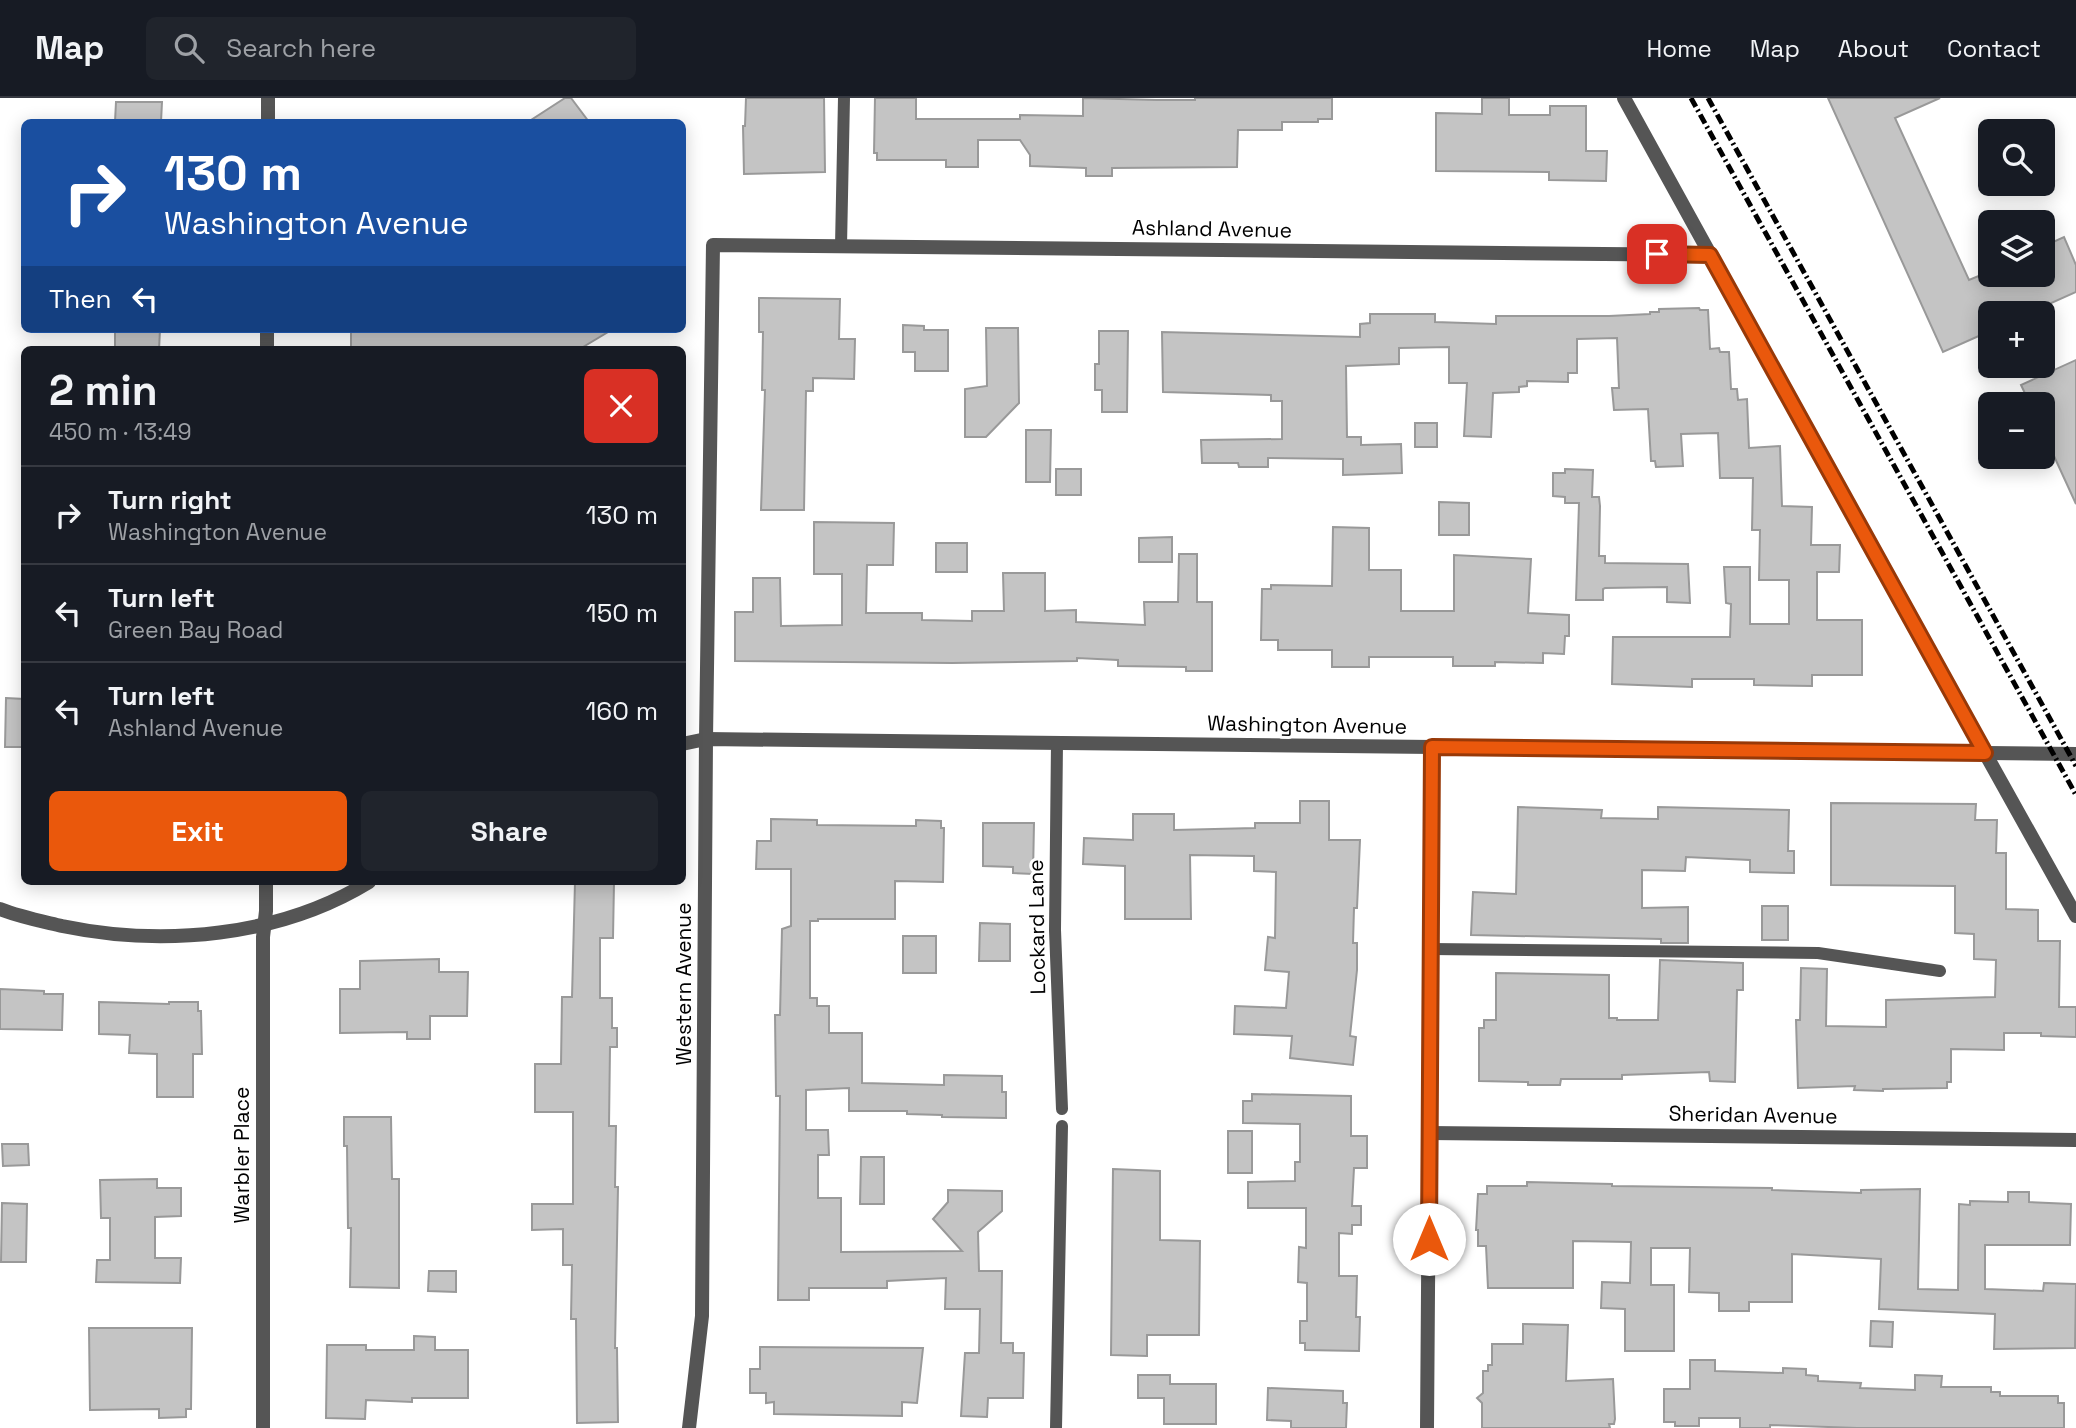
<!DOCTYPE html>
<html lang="en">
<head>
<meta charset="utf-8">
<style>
	:root { --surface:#171b24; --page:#20242c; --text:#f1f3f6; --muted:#9ea1a6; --line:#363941; --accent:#ea580c }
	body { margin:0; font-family:"Space Grotesk",sans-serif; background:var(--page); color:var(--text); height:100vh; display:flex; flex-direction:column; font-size:26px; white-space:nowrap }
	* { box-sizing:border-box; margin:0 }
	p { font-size:23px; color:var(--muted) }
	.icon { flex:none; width:38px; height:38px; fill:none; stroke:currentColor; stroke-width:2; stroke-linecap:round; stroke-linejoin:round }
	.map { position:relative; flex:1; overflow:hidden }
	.sheet { position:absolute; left:21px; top:248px; width:665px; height:539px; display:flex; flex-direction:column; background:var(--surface); border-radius:10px; box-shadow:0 4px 18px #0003 }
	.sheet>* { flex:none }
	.top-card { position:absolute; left:21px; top:21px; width:665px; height:214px; border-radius:10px; box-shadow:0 4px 18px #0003; background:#1a4fa0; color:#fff; overflow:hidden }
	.buttons { position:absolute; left:1978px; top:21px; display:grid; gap:14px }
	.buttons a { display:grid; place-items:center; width:77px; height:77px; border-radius:10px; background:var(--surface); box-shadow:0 4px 18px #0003; font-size:35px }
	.pin { position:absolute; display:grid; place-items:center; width:60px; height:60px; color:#fff; margin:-30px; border-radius:14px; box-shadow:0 4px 10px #0006 }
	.me { position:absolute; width:77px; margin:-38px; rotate:0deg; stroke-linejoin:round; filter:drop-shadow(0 0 5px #0008) }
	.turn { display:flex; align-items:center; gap:24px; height:147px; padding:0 28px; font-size:32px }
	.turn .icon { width:91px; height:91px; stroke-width:2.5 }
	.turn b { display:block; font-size:49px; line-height:60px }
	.then { display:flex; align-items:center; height:66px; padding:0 28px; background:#0003; gap:14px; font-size:26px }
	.round { display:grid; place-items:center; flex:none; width:74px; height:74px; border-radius:10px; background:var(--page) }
	.headline { display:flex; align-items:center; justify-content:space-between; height:119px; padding:0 28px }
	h1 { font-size:42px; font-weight:700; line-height:52px }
	.button { display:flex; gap:14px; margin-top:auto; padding:14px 28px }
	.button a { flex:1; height:80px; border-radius:10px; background:var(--accent); color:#fff; font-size:28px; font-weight:700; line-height:80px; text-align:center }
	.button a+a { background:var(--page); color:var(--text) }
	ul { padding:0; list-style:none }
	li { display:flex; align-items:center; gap:21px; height:98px; padding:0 28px; border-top:2px solid var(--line) }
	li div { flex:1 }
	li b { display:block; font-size:26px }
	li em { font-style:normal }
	header { display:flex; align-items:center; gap:42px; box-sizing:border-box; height:98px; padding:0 35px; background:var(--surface); border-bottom:2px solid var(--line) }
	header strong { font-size:33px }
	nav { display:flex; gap:38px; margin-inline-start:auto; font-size:24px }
	.search { width:490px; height:63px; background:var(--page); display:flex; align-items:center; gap:18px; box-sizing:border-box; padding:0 24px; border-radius:10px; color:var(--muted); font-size:26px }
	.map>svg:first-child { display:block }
	.building { fill:#c4c4c4; stroke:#999; stroke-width:2 }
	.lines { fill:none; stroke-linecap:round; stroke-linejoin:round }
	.service { stroke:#555; stroke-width:12 }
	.minor { stroke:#555; stroke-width:14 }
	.tertiary { stroke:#555; stroke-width:14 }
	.rail { stroke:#000; stroke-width:5; stroke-dasharray:10 3.5 2 3.5; stroke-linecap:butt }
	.route-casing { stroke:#983908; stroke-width:18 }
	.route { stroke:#ea580c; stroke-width:12 }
	.labels { text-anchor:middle; stroke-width:6; stroke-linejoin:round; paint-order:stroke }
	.street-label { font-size:21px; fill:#000; stroke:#fff }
</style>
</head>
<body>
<header>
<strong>Map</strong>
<div class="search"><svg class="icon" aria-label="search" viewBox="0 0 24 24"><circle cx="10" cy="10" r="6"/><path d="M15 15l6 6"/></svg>Search here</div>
<nav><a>Home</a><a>Map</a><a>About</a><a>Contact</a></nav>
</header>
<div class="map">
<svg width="2076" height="1330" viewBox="0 0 2076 1330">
	<rect width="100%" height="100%" fill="#fff"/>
	<g class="building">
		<polygon points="565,0 571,0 589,24 528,24"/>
		<polygon points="746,0 824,0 825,74 744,76 743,28 745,28"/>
		<polygon points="875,0 916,0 916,21 1020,21 1020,17 1083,18 1083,0 1156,2 1195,2 1195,0 1332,0 1332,21 1318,21 1318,24 1282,24 1282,32 1238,32 1237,69 1112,70 1112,78 1086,78 1086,70 1030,68 1030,57 1020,42 978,42 978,69 946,69 946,62 877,62 877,55 874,55"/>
		<polygon points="1482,0 1509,0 1509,17 1550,17 1550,8 1586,8 1586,53 1607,53 1606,83 1549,82 1549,74 1436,73 1436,15 1482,16"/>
		<polygon points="1828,0 1940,0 1895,20 1969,182 1981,177 2042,177 2042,149 2064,139 2076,167 2076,194 2029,215 1990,215 1990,233 1943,254"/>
		<polygon points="116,4 162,4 161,24 115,24"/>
		<polygon points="759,200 840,201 839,241 855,241 854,281 813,280 813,293 806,293 804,412 761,412 765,292 762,292 763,234 759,234"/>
		<polygon points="1699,210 1700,212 1708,212 1710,251 1719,250 1720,254 1729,254 1731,291 1737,291 1738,302 1747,301 1749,350 1780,348 1782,408 1812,409 1811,447 1840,447 1839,474 1817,474 1817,522 1862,522 1862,577 1812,577 1812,588 1754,587 1754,581 1692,581 1692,589 1612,586 1613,539 1730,539 1731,506 1726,505 1724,469 1750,469 1750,526 1789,526 1789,482 1759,482 1760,432 1752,432 1753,380 1720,380 1718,335 1681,336 1683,368 1656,369 1655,363 1651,363 1648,311 1614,312 1612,290 1619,290 1617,240 1577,241 1577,275 1568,275 1568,284 1527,283 1527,288 1519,289 1519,294 1493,295 1491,339 1464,338 1467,285 1449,285 1449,249 1399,250 1399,266 1346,268 1347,339 1361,339 1361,347 1401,346 1402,375 1343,377 1343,361 1268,360 1268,369 1239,369 1238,365 1202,365 1201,342 1282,341 1282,303 1271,303 1271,297 1163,294 1162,234 1360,239 1360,226 1370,225 1370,216 1435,216 1435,224 1496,226 1496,218 1609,218 1650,216 1650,214 1659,214 1659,211"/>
		<polygon points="903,227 924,228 924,232 948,232 948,273 915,273 915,254 903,254"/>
		<polygon points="986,230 1018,230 1019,305 986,339 965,339 965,291 987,288"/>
		<polygon points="115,231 160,231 159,252 115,252"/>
		<polygon points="351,231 613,231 578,252 351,252"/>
		<polygon points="1099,233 1128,233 1127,314 1102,314 1102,292 1095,292 1095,266 1099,266"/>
		<polygon points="2076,262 2076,406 2042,332 2042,306 2030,306 2021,287"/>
		<rect x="1415" y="325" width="22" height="24"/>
		<polygon points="1026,332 1051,332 1050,384 1026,384"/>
		<rect x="1056" y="371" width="25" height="26"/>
		<polygon points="1565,371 1593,372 1592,399 1599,399 1600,408 1599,458 1605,458 1605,465 1688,466 1690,505 1667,504 1667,489 1605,490 1603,491 1603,502 1576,502 1579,405 1565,405 1565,399 1553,398 1553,375 1565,375"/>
		<polygon points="1439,404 1469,405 1469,437 1439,437"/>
		<polygon points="814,424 894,425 893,467 867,467 866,515 922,515 922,522 972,523 972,513 1004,513 1003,475 1045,475 1045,513 1076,512 1076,524 1145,527 1144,504 1178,504 1179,456 1197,456 1197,504 1212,504 1212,573 1186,573 1186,569 1118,568 1118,562 1077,560 1077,563 952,565 735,563 735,514 753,514 753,480 780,480 781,528 842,527 842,476 814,476"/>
		<polygon points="1333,429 1369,430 1369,472 1401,472 1401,513 1454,513 1454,457 1531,461 1528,515 1569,517 1569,538 1565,538 1564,556 1543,555 1543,565 1495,564 1495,568 1453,568 1453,559 1369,559 1369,569 1332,569 1332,552 1278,552 1278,542 1261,542 1262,491 1271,491 1271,487 1332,488"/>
		<polygon points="1172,439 1172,464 1139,464 1139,440"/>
		<rect x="936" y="445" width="31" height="29"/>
		<polygon points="6,600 24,601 24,649 5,649"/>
		<polygon points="1300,703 1329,703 1329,742 1360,742 1357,810 1354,810 1353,845 1357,845 1357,872 1350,938 1356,939 1353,967 1290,960 1292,938 1234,936 1235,908 1286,910 1289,874 1265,872 1268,839 1275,840 1276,774 1254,773 1254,758 1190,757 1191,821 1125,821 1125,768 1083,766 1084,740 1133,742 1133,716 1174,716 1174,732 1255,730 1255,725 1300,725"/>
		<polygon points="1831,705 1976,706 1975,722 1997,722 1996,755 2006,755 2006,811 2038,812 2038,843 2060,843 2059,909 2076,909 2076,939 2041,938 2041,935 2004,935 2004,952 1951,951 1951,984 1947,984 1947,990 1883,991 1883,993 1854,992 1855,988 1798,990 1796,922 1800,922 1801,870 1827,871 1826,928 1886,929 1886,902 1995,899 1996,862 1974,861 1974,836 1955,835 1955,788 1831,787"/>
		<polygon points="1518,709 1602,712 1601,720 1658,721 1658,709 1789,712 1788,753 1794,753 1794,775 1750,774 1750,762 1686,759 1685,773 1642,772 1642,810 1688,809 1688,845 1661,845 1661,841 1471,837 1473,794 1516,796"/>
		<polygon points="771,721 817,722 817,727 916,728 916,722 941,723 941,730 944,730 943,784 895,783 895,821 818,821 818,823 810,823 810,900 817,900 817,908 829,908 829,935 862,935 862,985 944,987 944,977 1002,978 1002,994 1006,994 1006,1020 942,1019 942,1017 907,1016 907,1013 849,1013 849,990 806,992 806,1032 828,1032 829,1057 818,1057 818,1100 841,1100 841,1154 962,1153 933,1121 948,1104 948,1092 1002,1093 1002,1113 978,1134 979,1173 1002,1173 1001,1245 1013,1245 1013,1255 1024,1255 1023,1300 988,1300 987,1319 961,1318 965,1255 979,1255 980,1211 945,1211 946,1180 887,1183 887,1190 809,1190 809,1202 778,1202 780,998 776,998 775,917 780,917 782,831 791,828 791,771 756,771 757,743 771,743"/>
		<polygon points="983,725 1034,725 1033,776 1013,775 1013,769 983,768"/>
		<polygon points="575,784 614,784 613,840 600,840 600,900 612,900 612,930 617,930 617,949 610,949 609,1028 616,1028 615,1089 618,1089 615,1250 617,1250 618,1324 577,1325 576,1221 571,1221 572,1167 563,1167 563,1131 532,1132 532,1106 573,1106 573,1014 535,1014 535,966 561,966 562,899 572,899"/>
		<rect x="1762" y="808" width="26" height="34"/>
		<polygon points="980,825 1010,826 1010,863 979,863"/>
		<rect x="903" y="838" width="33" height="37"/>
		<polygon points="439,861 439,874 468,874 467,918 430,918 430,941 407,941 407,934 340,935 340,891 360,891 360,863"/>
		<polygon points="1660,862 1743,865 1743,892 1737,892 1735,984 1710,983 1709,974 1622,977 1622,981 1561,981 1560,987 1528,987 1528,984 1479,983 1479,930 1484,930 1484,922 1496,922 1496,875 1609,877 1609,920 1617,920 1617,922 1658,922"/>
		<polygon points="0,891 44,893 44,896 63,896 62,932 0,931"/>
		<polygon points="99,904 169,906 169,904 198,904 198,913 201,913 202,956 193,956 193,999 157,999 157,956 129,955 130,937 99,936"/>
		<polygon points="1252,996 1351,998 1351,1038 1367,1038 1367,1070 1354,1070 1352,1108 1361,1108 1361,1127 1352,1127 1352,1136 1339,1135 1339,1178 1357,1178 1356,1219 1360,1219 1359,1253 1305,1252 1305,1245 1300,1245 1300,1223 1307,1223 1307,1185 1298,1184 1299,1149 1306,1150 1306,1110 1248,1110 1248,1084 1295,1083 1295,1064 1300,1064 1300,1026 1243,1025 1243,1003 1252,1003"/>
		<polygon points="344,1019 391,1019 392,1081 399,1081 399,1190 350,1189 351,1130 348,1130 347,1048 344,1048"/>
		<rect x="1228" y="1033" width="24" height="42"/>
		<polygon points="2,1046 28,1046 29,1067 3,1068"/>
		<polygon points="861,1059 884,1059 884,1106 860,1106"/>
		<polygon points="1113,1071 1160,1073 1160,1142 1200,1143 1199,1237 1147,1237 1147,1258 1111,1257"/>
		<polygon points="157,1081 157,1090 181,1090 181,1118 155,1119 155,1160 181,1160 180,1185 96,1184 97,1162 110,1162 110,1120 101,1120 100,1082"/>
		<polygon points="1527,1084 1612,1086 1612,1088 1772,1090 1772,1092 1861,1095 1861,1092 1920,1091 1918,1191 1958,1192 1959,1106 1970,1107 1970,1103 2008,1104 2008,1094 2029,1094 2029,1104 2071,1106 2070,1147 1985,1147 1985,1191 2043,1193 2044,1185 2076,1186 2075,1250 1994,1251 1995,1216 1879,1211 1881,1161 1792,1156 1792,1204 1749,1204 1749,1213 1719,1213 1719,1195 1689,1194 1690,1150 1651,1150 1651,1187 1674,1187 1674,1253 1625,1253 1625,1211 1601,1210 1602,1184 1630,1185 1631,1144 1573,1143 1573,1190 1488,1190 1486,1148 1478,1148 1478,1132 1476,1132 1478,1096 1487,1096 1487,1088 1527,1088"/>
		<polygon points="2,1105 27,1106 26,1164 1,1164"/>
		<polygon points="429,1173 456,1173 456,1194 428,1193"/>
		<polygon points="1871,1223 1893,1224 1892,1249 1870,1248"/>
		<polygon points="1523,1226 1568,1227 1566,1283 1613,1281 1615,1321 1614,1326 1609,1326 1610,1330 1482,1330 1482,1305 1477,1300 1483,1295 1483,1273 1488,1273 1488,1267 1492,1267 1492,1246 1523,1246"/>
		<polygon points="89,1230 192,1230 191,1311 186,1311 186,1319 159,1320 159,1311 90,1312"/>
		<polygon points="414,1238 435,1239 435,1252 468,1252 468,1300 412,1300 412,1304 366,1302 365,1321 326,1320 327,1247 366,1247 366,1252 414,1252"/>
		<polygon points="760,1249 923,1250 917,1305 902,1304 902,1318 774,1316 774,1304 766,1305 766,1295 750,1295 750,1271 760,1271"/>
		<polygon points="1690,1262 1715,1262 1715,1273 1783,1275 1783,1270 1806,1271 1806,1277 1818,1278 1818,1283 1861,1285 1860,1290 1915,1292 1915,1277 1942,1278 1941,1289 1991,1289 1991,1294 2000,1294 2000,1298 2058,1298 2058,1305 2064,1305 2064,1330 1857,1330 1770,1327 1770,1330 1740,1330 1740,1320 1699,1320 1699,1328 1675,1328 1675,1324 1664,1324 1664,1291 1690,1291"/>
		<polygon points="1138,1277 1170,1277 1170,1286 1216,1286 1216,1326 1164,1326 1164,1300 1138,1300"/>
		<polygon points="1268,1290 1343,1293 1343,1305 1347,1305 1346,1330 1291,1330 1291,1323 1267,1322"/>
	</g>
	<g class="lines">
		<g class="service">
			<polyline points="841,148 844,0"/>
			<polyline points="1057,645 1055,832 1062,1011"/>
			<polyline points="1430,851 1818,855 1940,873"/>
			<polyline points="1056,1330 1062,1028"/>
		</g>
		<g class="minor">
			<polyline points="1624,0 1985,655"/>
			<polyline points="268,24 268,0"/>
			<polyline points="267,252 267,231"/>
			<polyline points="682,646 706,641 2076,656"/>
			<path d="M0 811C20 819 41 823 62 828 163 849 279 839 369 784"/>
			<polyline points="1429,1035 2076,1042"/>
			<polyline points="263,1330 263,839 266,813 266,784"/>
			<polyline points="689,1330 702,1218 706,641 713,147 1710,157"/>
			<polyline points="1427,1330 1432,649"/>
		</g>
		<polyline class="tertiary" points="1985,655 2076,818"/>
		<g class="rail">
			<polyline points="1691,0 2076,697"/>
			<polyline points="1708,0 2076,668"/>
		</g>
	</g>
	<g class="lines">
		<g class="route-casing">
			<polyline id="route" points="1429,1141 1432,649 1985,655 1710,157 1657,156"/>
		</g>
		<use href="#route" class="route"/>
	</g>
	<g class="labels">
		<g class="street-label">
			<text transform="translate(1212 131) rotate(1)" y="7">Ashland Avenue</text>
			<text transform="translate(1307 627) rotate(1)" y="7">Washington Avenue</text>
			<text transform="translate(1037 829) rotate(-91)" y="7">Lockard Lane</text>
			<text transform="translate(684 886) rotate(-90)" y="7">Western Avenue</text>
			<text transform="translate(1753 1017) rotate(1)" y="7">Sheridan Avenue</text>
			<text transform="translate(242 1057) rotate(-90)" y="7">Warbler Place</text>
		</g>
	</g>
</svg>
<div class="buttons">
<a><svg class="icon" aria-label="search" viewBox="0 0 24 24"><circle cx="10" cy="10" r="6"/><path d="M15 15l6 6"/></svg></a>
<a><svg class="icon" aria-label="layers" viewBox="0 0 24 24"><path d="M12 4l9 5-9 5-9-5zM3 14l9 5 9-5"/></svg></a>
<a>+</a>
<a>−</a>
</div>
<div class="pin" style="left:1657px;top:156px;background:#d93025"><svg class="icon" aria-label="arrive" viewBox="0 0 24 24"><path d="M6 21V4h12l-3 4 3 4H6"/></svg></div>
<svg class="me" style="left:1429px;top:1141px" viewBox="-20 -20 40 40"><circle r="19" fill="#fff"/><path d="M0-13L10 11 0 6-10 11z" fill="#ea580c"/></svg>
<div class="top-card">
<div class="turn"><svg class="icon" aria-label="right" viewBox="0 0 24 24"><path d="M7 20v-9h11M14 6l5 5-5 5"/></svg><div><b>130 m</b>Washington Avenue</div></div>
<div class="then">Then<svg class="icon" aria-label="left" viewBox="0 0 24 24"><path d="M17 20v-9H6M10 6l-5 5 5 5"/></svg></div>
</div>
<section class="sheet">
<div class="headline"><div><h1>2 min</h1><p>450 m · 13:49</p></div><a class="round" style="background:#d93025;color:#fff"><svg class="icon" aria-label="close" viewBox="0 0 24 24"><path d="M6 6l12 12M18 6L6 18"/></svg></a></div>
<ul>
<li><svg class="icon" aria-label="right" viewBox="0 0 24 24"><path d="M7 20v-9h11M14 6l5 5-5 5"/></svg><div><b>Turn right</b><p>Washington Avenue</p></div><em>130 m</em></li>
<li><svg class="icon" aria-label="left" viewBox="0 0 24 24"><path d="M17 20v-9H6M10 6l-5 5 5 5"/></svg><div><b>Turn left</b><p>Green Bay Road</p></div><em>150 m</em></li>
<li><svg class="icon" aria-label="left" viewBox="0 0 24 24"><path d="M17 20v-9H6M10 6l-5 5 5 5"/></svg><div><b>Turn left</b><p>Ashland Avenue</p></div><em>160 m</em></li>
</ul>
<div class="button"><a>Exit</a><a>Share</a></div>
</section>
</div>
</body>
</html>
